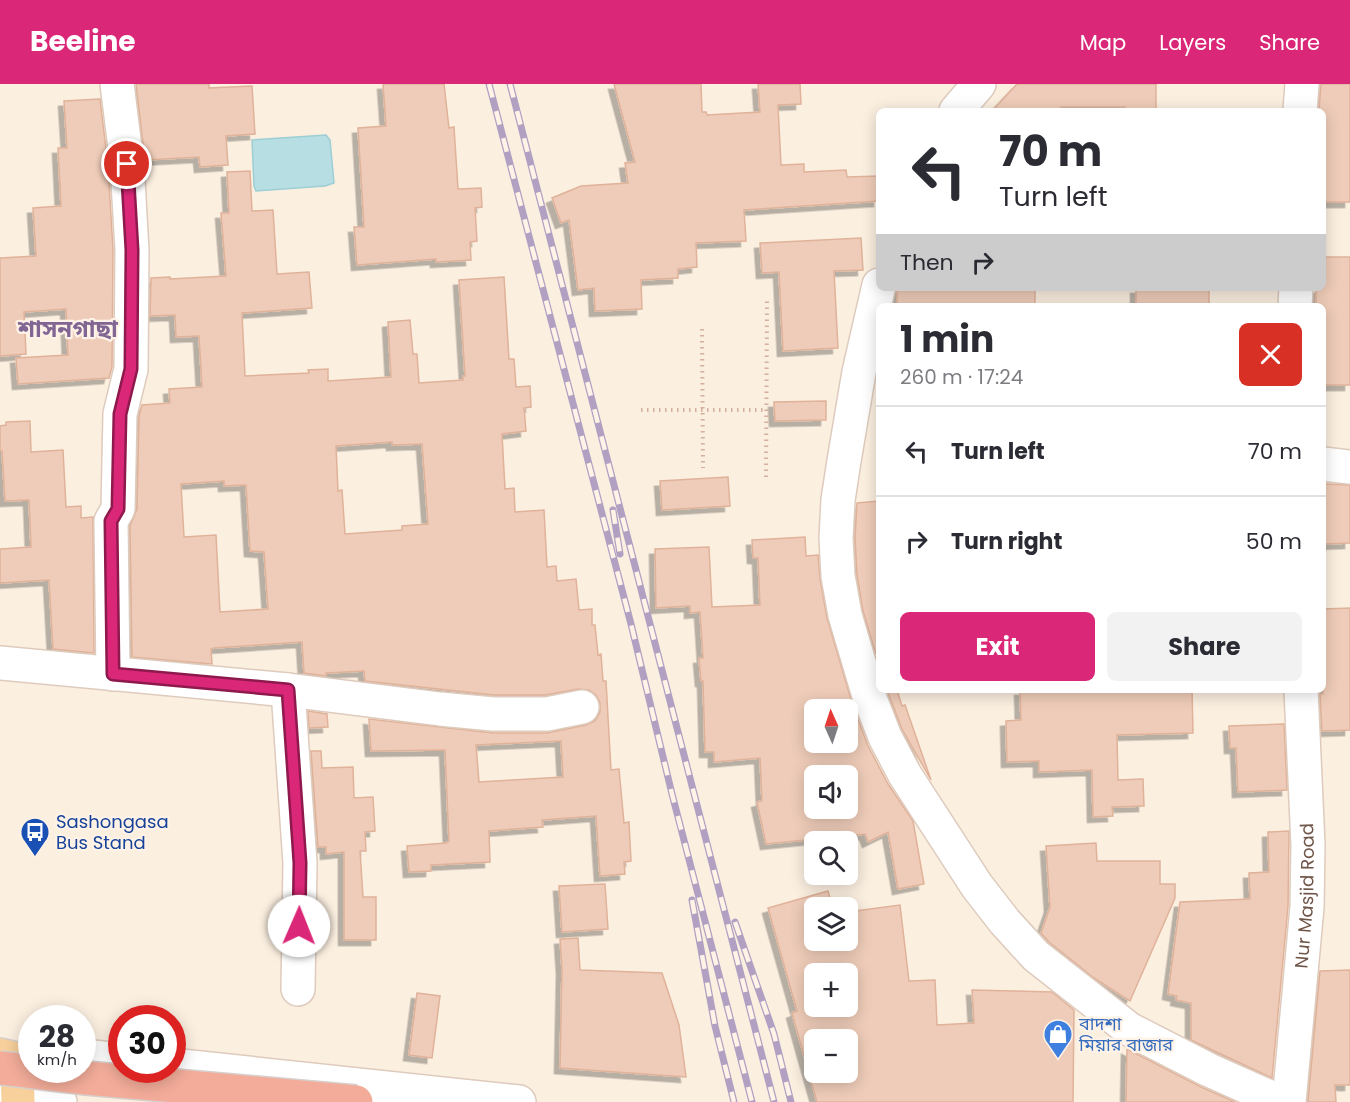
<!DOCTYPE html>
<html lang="en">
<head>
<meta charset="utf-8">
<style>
	:root { --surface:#fff; --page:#f2f2f3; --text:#2b2b33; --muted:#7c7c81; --line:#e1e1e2; --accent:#db2777 }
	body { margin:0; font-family:Poppins,"Noto Sans Bengali",sans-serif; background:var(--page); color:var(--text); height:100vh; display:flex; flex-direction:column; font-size:22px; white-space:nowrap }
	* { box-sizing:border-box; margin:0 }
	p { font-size:20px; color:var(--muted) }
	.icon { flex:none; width:33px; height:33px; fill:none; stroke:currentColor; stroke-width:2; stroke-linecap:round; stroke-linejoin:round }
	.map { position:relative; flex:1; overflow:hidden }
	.details { position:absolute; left:876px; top:219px; width:450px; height:390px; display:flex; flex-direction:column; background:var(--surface); border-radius:9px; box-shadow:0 3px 15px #0003 }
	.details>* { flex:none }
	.hud { position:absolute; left:876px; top:24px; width:450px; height:183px; border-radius:9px; box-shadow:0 3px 15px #0003; background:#fff; color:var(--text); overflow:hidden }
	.needle { width:39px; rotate:357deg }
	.fabs { position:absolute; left:804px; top:615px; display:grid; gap:12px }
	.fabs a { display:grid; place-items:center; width:54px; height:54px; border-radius:9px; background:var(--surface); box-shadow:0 3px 15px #0003; font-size:30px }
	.speed { position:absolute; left:18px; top:921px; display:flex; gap:12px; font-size:30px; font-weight:700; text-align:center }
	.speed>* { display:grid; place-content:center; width:78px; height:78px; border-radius:50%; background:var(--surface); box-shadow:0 3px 15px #0003; line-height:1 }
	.speed small { font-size:15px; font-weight:400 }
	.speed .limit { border:9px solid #d22; background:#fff; color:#111 }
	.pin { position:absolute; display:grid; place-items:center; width:51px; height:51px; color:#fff; margin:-26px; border:3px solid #fff; border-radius:50%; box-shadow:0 2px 6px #0007 }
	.me { position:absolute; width:66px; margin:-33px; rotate:1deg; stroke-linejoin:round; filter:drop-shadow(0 0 4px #0008) }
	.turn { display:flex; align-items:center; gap:21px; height:126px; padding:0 24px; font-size:27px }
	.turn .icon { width:78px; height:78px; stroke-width:2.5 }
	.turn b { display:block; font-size:42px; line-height:51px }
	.then { display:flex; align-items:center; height:57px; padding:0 24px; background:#0003; gap:12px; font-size:22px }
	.round { display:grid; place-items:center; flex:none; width:63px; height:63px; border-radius:9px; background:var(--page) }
	.overview { display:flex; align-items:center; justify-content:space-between; height:102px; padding:0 24px }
	h1 { font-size:36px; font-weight:700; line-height:45px }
	.button { display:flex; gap:12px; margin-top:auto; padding:12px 24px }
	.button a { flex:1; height:69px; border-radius:9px; background:var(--accent); color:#fff; font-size:24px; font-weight:700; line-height:69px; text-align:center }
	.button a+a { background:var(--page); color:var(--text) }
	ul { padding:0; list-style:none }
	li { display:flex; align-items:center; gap:18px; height:90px; padding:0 24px; border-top:2px solid var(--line) }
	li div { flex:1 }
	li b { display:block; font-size:22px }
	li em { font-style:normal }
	header { display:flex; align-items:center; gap:36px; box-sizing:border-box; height:84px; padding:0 30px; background:var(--accent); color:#fff }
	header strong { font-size:28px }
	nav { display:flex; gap:33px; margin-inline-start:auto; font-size:21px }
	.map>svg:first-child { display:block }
	.water { fill:#b6dee3; stroke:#9dced4; stroke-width:1.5 }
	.building { fill:#efccb9; stroke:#e0b29a; stroke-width:1.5; fill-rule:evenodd; filter:url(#shadow) }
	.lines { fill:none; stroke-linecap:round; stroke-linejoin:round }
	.minor-casing { stroke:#decbbd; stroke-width:36 }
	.major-casing { stroke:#d7cfcc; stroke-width:36 }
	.path { stroke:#d3af9d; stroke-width:4; stroke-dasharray:1.5 4.5; stroke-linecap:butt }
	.minor { stroke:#fff; stroke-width:33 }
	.major { stroke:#f7d09b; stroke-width:33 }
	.rail-casing { stroke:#b1a0c2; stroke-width:7 }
	.rail { stroke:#fef3e6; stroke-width:4.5; stroke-dasharray:14; stroke-linecap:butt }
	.highway-bridge-casing { stroke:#d7cfcc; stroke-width:36; stroke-linecap:butt }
	.highway-bridge { stroke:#f3ac99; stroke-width:33 }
	.route-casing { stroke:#8e194d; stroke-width:15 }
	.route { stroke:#db2777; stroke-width:10 }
	.labels { text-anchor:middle; stroke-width:4.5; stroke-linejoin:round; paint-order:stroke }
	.transit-label { font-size:18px; fill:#164399; stroke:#fef3e6; text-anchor:start }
	.street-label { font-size:18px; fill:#705549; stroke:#fef3e6 }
	.shop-label { font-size:18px; fill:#366cbe; stroke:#fef3e6; text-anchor:start }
	.district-label { font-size:24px; font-weight:bold; fill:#816593; stroke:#fef3e6 }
</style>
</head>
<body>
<header>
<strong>Beeline</strong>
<nav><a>Map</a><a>Layers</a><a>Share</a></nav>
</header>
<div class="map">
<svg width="1350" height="1018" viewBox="0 0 1350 1018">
	<defs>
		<filter id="shadow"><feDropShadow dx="-5.5" dy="5.5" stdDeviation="0" flood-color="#0004"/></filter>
	</defs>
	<rect width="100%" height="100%" fill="#fbefe0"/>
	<polygon class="water" points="326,51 330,56 334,99 325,102 256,107 254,102 252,56"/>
	<g class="building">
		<polygon points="136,0 209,0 209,4 252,2 255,50 226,52 228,81 200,83 199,73 145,76"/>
		<polygon points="383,0 444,0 449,44 454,43 458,105 481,104 482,123 475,124 477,157 470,158 471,176 436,178 436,175 357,181 354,143 364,143 358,44 386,42"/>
		<polygon points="614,0 701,0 702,28 706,28 707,31 760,28 758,0 800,0 801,20 778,21 781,81 804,80 804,88 846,86 847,93 879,92 879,117 744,126 746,157 696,159 697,183 678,185 678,194 641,196 642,225 595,227 594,204 578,206 569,136 561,139 552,114 581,102 628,99 625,79 635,78"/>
		<polygon points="1017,0 1156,0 1156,27 1125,27 1125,23 1061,23 1061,27 992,27"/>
		<polygon points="1321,0 1350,0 1350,118 1323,118 1323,27 1319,27"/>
		<polygon points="100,15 108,82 113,166 112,283 109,294 18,300 16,274 68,271 66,225 24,228 26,270 0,272 0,174 36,172 33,124 61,122 58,64 67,64 64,17"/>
		<path d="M250 87 252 127 273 126 277 190 309 188 312 224 242 229 245 292 309 289 308 286 328 285V297L391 293 388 238 410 236 413 270H417L419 299 463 296V292H465L459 196 504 193 509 275H514L516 303 530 302 531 323 524 324 526 347 502 350 505 405 514 404 515 428 544 426 547 483 556 482 557 497 576 495 579 526 592 525V541H595L598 571 601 570 603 597H606L611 686 619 685 624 739 629 738 631 777 624 778 625 790 600 792 596 732 542 736 543 743 489 747 490 778 431 781V787L409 788 407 762 446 759 449 757 445 666 371 667 369 635 493 649H547L586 641 595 637 600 628V619L596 611 589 606 578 605 545 611H494L365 597 364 587 326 589V592L304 589 302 558 214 564 211 565 212 580 132 573 130 442 137 425 139 332 142 321 170 319 169 305 202 303 199 252 176 253 175 231 150 232 151 194 170 193V195L226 192 221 129H229L227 88ZM392 358V361L422 360 428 440 402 442V446L345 450 342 406 338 407 336 362ZM224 397V402L246 401 250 467 264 468 268 525 220 528 216 451 184 453 181 400ZM561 657 563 693 479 698 476 661Z"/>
		<polygon points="861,154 863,186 834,187 838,264 783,267 779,188 762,189 760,159"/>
		<polygon points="1323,173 1350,173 1350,301 1323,301 1323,222 1316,222 1316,204 1323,204"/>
		<polygon points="897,204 1035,204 1035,220 990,222 897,222"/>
		<rect x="1136" y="204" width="73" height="18"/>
		<polygon points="826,317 826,336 775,337 774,318"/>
		<polygon points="30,337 31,368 63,366 66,423 81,422 81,434 93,433 94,569 53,565 49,496 0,499 0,465 31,463 29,416 5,417 2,367 0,367 0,342 6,341 6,338"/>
		<polygon points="728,393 730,422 662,426 660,397"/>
		<polygon points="1323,400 1350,401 1350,459 1323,460"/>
		<polygon points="879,417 879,580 863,527 857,490 855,454 857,419"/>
		<path d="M805 453 806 472 818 471 820 495 827 534 852 619 868 662 888 700 913 737 924 800 898 805 888 748 868 758 865 750 766 760 757 718 762 717 760 674 714 678V668H705L703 597H701L699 574H703L700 528 690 529V522L656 524 655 465 709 463 712 523 760 521 758 474H753L752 456ZM814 626H848V658H814ZM814 692H848V724H814Z"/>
		<polygon points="1350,524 1350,646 1322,647 1320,610 1323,610 1323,525"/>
		<polygon points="887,606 897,606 902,622 905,621 931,696 902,645"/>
		<polygon points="1020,606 1192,606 1193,649 1117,651 1118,696 1143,695 1144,722 1112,723 1113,732 1093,733 1092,686 1039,688 1039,677 1007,678 1006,637 1021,636"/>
		<polygon points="308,627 327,630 328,643 309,644"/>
		<polygon points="1284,640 1287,706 1238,708 1236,664 1230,664 1229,642"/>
		<polygon points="311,667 321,667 322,684 353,683 354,714 373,713 375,747 365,748 366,767 360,767 363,813 376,813 376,856 344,856 344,768 326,770 326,763 318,763"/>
		<polygon points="1289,747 1288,822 1272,994 1191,956 1191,919 1176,916 1177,912 1168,910 1180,818 1250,815 1249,789 1269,788 1268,748"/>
		<polygon points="1096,759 1097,777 1160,777 1160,800 1175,800 1175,814 1130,917 1094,894 1049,858 1041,849 1050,823 1046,762"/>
		<polygon points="605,800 608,845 562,848 559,802"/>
		<path d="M828 807 833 824H814V856H848V828L900 821 909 897 935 896 937 941 974 939 972 906 1052 908 1074 926 1073 1018H817L792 929 797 927 768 824ZM814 890H848V922H814ZM814 956H848V988H814Z"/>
		<polygon points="578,854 580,886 662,889 679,941 686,993 560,984 562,885 560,855"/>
		<polygon points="1350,886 1350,1001 1335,1001 1336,1018 1308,1018 1320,887"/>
		<polygon points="417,909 440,912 432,974 409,971"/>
		<polygon points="1127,965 1201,1003 1235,1018 1126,1018"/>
	</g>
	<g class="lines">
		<g class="minor-casing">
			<g id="minor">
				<polyline points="956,27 979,0"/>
				<polyline points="1300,27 1302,0"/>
				<polyline points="879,201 859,288 844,377 838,416 836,454 838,492 845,531 869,612 885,653 905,691 977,802 1005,838 1036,872 1129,945 1209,986 1281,1018"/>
				<polyline points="1295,222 1296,204"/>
				<polyline points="1323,380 1350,383"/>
				<polyline points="0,579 288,606 440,625 493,630 547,630 582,623"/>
				<polyline points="113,590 111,437 118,425 120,330 131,285 132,166 127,80 117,0"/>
				<polyline points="288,606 300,779 298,905"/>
				<polyline points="82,972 122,976"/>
				<polyline points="172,981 519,1018"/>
				<polyline points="0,1012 60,1018"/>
				<path id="s1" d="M1289 1018 1307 823 1308 761 1301 606"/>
			</g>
		</g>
		<g class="major-casing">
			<polyline id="major" points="0,971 13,974 17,980 18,1018"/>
		</g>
		<g class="path">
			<polyline points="702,245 703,384"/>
			<polyline points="641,326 767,326"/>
			<polyline points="766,393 767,213"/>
		</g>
		<use href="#minor" class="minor"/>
		<use href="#major" class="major"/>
		<g class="rail-casing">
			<g id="rail">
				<polyline points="489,0 631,540 672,710 752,1018"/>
				<polyline points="510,0 774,1018"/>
				<polyline points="613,426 620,470"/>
				<polyline points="692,816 715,942 734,1018"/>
				<polyline points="735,838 774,950 791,1018"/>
			</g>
		</g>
		<use href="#rail" class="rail"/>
		<g class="highway-bridge-casing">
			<polyline id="highway-bridge" points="0,984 86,994 356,1018"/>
		</g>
		<use href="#highway-bridge" class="highway-bridge"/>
	</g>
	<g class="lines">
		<g class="route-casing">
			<polyline id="route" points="127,80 132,166 131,285 120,330 118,425 111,437 113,590 288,606 300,779 299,842"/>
		</g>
		<use href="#route" class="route"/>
	</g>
	<defs>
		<g id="bus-pin" transform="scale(1.5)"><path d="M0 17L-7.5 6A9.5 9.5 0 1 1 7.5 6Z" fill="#1a4fb4" stroke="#fef3e6"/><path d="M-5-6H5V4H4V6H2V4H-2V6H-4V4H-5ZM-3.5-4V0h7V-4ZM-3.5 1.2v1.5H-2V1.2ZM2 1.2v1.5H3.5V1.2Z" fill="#fff"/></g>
		<g id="shop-pin" transform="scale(1.5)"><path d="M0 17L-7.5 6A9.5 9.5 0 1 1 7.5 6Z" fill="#3f7fe0" stroke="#fef3e6"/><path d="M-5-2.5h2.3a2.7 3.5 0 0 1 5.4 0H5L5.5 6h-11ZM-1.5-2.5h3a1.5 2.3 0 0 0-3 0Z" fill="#fff"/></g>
	</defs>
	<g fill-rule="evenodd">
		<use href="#bus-pin" x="35" y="748"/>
		<use href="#shop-pin" x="1058" y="950"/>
	</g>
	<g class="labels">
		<g class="transit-label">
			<text x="56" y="744">Sashongasa<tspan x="56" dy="21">Bus Stand</tspan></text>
		</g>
		<g class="street-label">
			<text dy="6" stroke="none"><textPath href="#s1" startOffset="207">Nur Masjid Road</textPath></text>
		</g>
		<g class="shop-label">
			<text x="1079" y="946">বাদশা<tspan x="1079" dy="21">মিয়ার বাজার</tspan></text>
		</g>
		<g class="district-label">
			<text x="68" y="253">শাসনগাছা</text>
		</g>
	</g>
</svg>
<div class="fabs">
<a><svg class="needle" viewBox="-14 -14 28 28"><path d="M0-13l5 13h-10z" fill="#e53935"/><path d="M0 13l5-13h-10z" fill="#7c7c81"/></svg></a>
<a><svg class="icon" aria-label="sound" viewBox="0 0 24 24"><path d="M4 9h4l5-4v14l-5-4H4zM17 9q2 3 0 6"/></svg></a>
<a><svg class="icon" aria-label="search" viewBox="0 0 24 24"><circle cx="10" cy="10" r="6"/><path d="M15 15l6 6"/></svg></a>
<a><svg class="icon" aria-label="layers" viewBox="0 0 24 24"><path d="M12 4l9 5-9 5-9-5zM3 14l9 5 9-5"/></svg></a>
<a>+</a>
<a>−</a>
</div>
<div class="speed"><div>28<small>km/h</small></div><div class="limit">30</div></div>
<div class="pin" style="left:127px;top:80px;background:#d93025"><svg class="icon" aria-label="arrive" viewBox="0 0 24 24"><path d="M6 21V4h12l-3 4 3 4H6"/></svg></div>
<svg class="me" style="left:299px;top:842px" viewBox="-20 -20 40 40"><circle r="19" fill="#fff"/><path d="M0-13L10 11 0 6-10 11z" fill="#db2777"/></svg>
<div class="hud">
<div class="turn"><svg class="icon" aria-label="left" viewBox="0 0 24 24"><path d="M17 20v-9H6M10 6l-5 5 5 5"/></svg><div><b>70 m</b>Turn left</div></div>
<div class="then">Then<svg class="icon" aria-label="right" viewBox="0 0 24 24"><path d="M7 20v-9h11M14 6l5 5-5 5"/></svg></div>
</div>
<section class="details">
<div class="overview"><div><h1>1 min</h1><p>260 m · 17:24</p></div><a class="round" style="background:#d93025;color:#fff"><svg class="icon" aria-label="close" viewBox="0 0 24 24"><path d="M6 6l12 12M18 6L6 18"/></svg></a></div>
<ul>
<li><svg class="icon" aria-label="left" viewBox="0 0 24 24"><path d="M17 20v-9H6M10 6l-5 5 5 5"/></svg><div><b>Turn left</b></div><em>70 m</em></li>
<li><svg class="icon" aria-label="right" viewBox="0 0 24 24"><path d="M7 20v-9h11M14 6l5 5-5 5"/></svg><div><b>Turn right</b></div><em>50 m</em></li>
</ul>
<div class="button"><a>Exit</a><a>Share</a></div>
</section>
</div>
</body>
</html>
